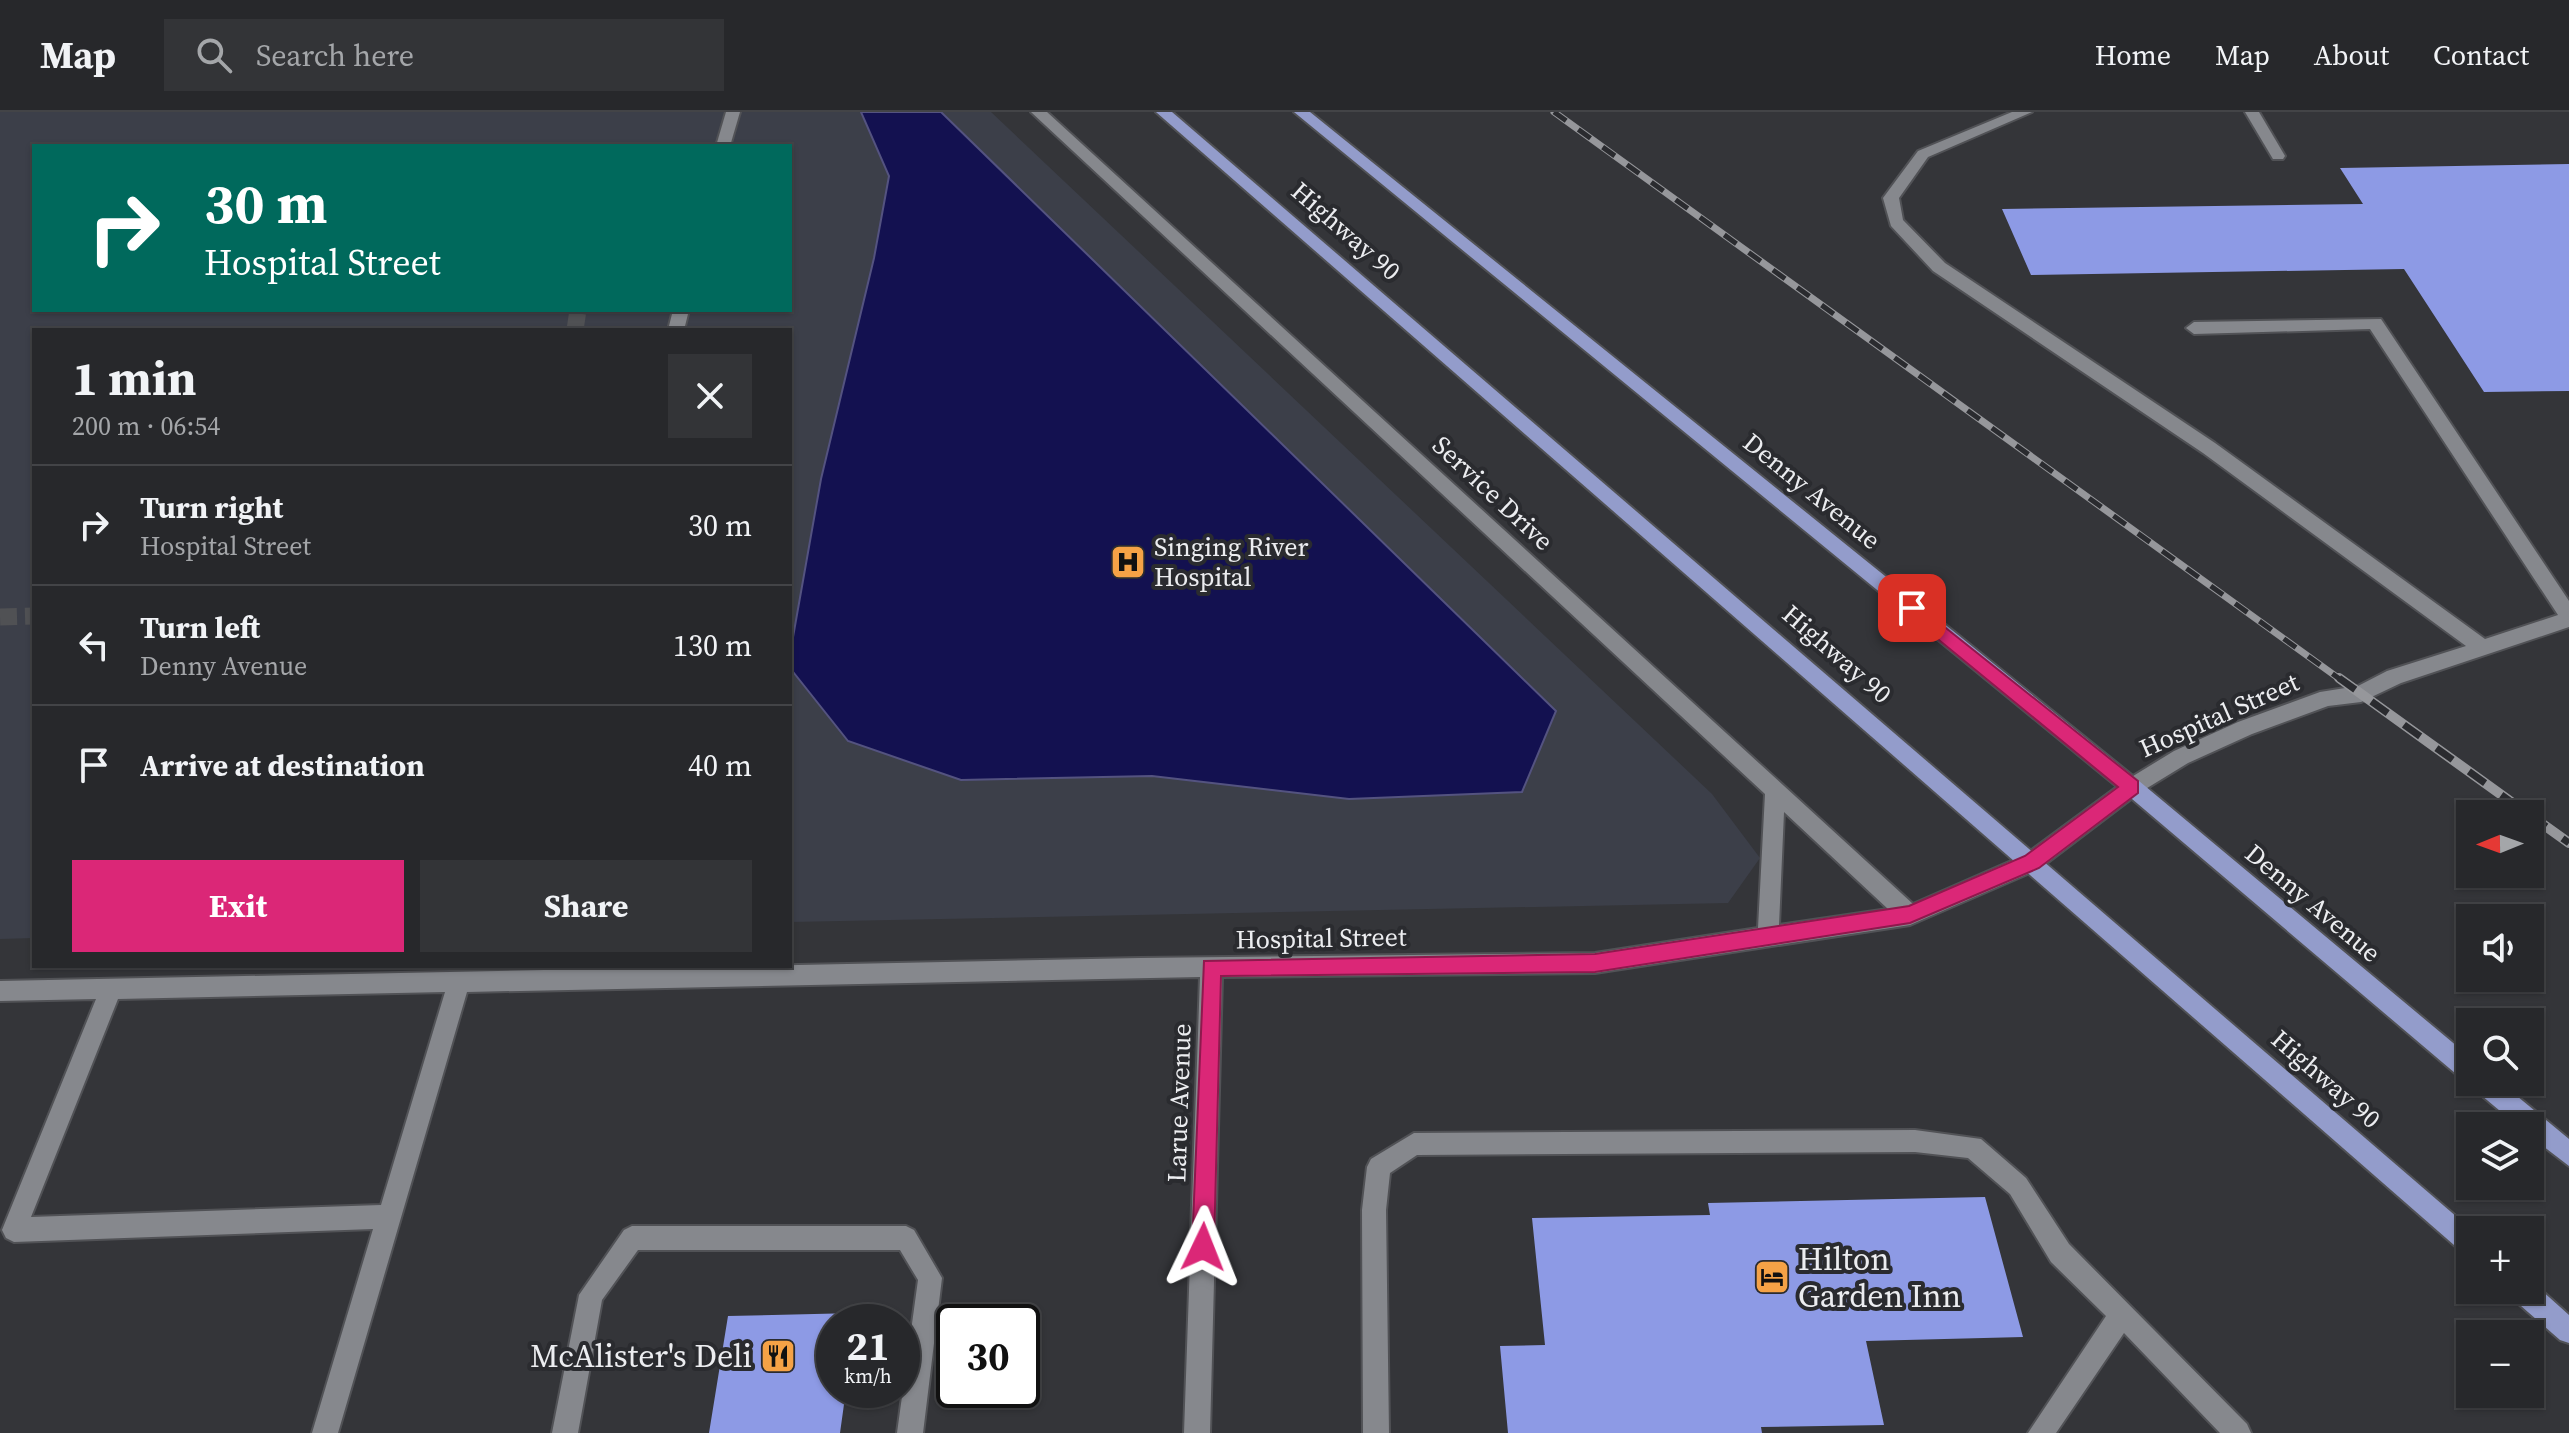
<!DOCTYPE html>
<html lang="en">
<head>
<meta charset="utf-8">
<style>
	:root { --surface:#27282b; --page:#333437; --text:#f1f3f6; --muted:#a4a6a9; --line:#434447; --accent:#db2777 }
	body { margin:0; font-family:"Source Serif 4",serif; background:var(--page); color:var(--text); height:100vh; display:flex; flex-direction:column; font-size:30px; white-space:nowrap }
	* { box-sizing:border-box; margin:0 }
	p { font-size:26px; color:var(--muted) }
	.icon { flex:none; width:44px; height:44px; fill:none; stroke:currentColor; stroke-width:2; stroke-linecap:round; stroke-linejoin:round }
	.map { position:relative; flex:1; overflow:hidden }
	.panel { position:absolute; left:32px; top:216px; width:760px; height:640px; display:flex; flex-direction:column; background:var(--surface); border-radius:0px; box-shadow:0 2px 6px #0004,0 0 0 2px var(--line) }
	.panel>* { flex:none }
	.top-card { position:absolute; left:32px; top:32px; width:760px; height:168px; border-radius:0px; box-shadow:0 2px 6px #0004,0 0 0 2px var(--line); background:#00695c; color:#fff; overflow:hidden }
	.needle { width:52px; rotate:269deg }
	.buttons { position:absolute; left:2456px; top:688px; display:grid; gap:16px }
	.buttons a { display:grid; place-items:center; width:88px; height:88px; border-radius:0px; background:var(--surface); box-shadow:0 2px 6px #0004,0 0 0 2px var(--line); font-size:40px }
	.speed { position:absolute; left:816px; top:1192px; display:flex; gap:16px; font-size:40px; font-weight:700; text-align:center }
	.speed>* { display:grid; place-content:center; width:104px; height:104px; border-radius:50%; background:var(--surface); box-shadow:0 2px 6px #0004,0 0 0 2px var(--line); line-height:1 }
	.speed small { font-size:20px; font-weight:400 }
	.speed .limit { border:4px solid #111; border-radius:12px; background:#fff; color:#111 }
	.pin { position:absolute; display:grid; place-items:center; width:68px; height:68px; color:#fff; margin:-34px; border-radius:16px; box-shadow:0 4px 12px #0006 }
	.me { position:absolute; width:88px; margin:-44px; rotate:2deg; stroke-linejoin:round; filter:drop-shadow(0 0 6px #0008) }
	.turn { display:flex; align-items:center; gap:28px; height:168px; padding:0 40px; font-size:36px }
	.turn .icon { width:104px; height:104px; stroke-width:2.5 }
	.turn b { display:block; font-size:56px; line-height:68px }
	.round { display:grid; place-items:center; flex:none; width:84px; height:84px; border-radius:0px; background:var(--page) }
	.overview { display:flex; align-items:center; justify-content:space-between; height:136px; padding:0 40px }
	h1 { font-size:48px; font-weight:700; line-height:60px }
	.button { display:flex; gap:16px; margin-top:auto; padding:16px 40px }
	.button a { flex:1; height:92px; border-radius:0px; background:var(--accent); color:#fff; font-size:32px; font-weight:700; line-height:92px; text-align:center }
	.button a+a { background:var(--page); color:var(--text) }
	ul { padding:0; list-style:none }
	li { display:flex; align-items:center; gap:24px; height:120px; padding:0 40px; border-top:2px solid var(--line) }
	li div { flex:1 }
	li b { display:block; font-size:30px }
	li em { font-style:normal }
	header { display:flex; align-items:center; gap:48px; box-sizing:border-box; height:112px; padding:0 40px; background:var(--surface); border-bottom:2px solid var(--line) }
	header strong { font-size:38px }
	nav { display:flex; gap:44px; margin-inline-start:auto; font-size:28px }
	.search { width:560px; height:72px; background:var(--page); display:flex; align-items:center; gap:20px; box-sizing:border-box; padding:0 28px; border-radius:0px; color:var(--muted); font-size:30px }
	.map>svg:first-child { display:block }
	.built { fill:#3c3f49; fill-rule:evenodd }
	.water { fill:#131150; stroke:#545380; stroke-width:2 }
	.building { fill:#8d9ae5 }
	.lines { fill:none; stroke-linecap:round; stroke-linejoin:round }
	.minor-tunnel { stroke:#505154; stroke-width:17; stroke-dasharray:17 8; stroke-linecap:butt }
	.minor-casing { stroke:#515256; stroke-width:4 }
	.major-casing { stroke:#515256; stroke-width:4 }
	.minor { fill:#86888d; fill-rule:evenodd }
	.major { fill:#939ccb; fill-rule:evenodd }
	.rail-far1-casing { stroke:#96979b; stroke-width:7 }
	.rail-casing { stroke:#96979b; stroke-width:10 }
	.rail-far1 { stroke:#2a2b2f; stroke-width:5; stroke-dasharray:15; stroke-linecap:butt }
	.rail { stroke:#2a2b2f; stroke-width:7; stroke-dasharray:20; stroke-linecap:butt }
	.route { fill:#db2777; stroke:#8e194d; stroke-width:2 }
	.labels { text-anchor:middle; stroke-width:8; stroke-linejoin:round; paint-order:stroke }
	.street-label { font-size:26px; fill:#ecedf0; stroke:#2a2b2f }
	.poi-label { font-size:26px; fill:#ecedf0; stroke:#2a2b2f; text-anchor:start }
	.near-poi-label { font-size:32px; fill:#ecedf0; stroke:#2a2b2f; text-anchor:start }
</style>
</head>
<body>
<header>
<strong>Map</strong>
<div class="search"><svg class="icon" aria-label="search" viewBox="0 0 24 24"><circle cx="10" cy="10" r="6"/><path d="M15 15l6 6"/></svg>Search here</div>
<nav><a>Home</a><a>Map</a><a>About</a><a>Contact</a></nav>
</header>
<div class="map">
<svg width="2569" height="1321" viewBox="0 0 2569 1321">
	<rect width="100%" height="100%" fill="#343539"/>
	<path class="built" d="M0 0H991L1712 682 1760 746 1728 791 790 810V218H34V826L0 827ZM34 34H790V198H34Z"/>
	<polygon class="water" points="861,0 941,0 1556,599 1522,680 1349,687 1152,664 961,668 848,629 790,556 790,542 821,367 874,146 889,64"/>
	<g class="building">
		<polygon points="2569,52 2569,279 2484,280 2404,157 2031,163 2002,97 2363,92 2340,56"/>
		<polygon points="1985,1085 2023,1225 1866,1229 1884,1313 1761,1315 1762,1321 1508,1321 1500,1234 1545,1233 1532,1106 1710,1103 1708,1091"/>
		<polygon points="856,1201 855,1210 834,1210 834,1278 846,1278 840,1321 709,1321 728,1204"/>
	</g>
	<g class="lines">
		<g class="minor-tunnel">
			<polyline points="575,218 578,198"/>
			<polyline points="0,505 34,504"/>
		</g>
		<g class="minor-casing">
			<g id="minor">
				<polygon points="726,0 740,0 730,34 716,34"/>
				<path d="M1031 0H1047L1913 792 2025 743 2125 669 2174 639 2238 610 2320 580 2358 574 2387 559 2466 534 2203 341 1933 159 1891 114 1883 86 1918 39 2012 0H2032L1928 45 1899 86 1903 108 1945 151 2215 331 2485 527 2558 503 2370 217 2194 222 2186 216 2194 210 2381 207 2569 489V515L2401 571 2361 590 2328 594 2252 622 2188 651 2139 681 2039 757 1910 813 1595 861 1222 865 1210 1321H1184L1200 865 467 880 338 1321H312L373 1117 14 1130 6 1126 2 1118 96 887 0 889V869L1140 846 1595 841 1758 816 1765 682ZM1784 700 1888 797 1779 813ZM445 880 381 1093 31 1105 118 887Z"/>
				<polygon points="2245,0 2259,0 2285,44 2283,47 2273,47"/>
				<polygon points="673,198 689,198 684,218 668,218"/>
				<polygon points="1915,1018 1981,1027 2026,1066 2069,1132 2247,1312 2251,1321 2220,1321 2124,1221 2056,1321 2028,1321 2106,1204 2051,1150 2010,1082 1968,1046 1915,1040 1417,1043 1390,1061 1386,1098 1389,1321 1363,1321 1362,1098 1367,1055 1371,1047 1414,1021"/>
				<polygon points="632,1114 906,1114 914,1118 942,1166 923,1321 897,1321 918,1168 900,1138 638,1138 602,1188 578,1321 552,1321 579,1183 624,1118"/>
			</g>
		</g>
		<g class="major-casing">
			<g id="major">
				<polygon points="1156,0 1172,0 2472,1118 2470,1144 2462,1140"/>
				<polygon points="1294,0 1310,0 2139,669 2470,945 2470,970 2462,967 2125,681"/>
				<polygon points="2472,970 2500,970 2569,1027 2569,1054 2530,1024 2530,1014 2518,1014 2475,978"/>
				<polygon points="2531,1169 2569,1203 2569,1231 2560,1228 2513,1187 2510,1178 2530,1178"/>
			</g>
		</g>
		<use href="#minor" class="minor"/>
		<use href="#major" class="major"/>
		<g class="rail-far1-casing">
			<polyline id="rail-far1" points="1554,0 2341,568"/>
		</g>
		<g class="rail-casing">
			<g id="rail">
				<polyline points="2339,566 2528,702"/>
				<polyline points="2530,703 2569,731"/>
			</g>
		</g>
		<use href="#rail-far1" class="rail-far1"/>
		<use href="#rail" class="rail"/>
	</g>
	<polygon class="route" points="1912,489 2138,669 2138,681 2039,756 1910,811 1595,860 1221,864 1214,1135 1211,1143 1203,1146 1195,1143 1192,1135 1204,849 1595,842 1909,794 2025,744 2118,675 1906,501 1906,491"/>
	<defs>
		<g id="hospital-square" transform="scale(1.8)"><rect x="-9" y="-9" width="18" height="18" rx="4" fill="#f5a246" stroke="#2a2b2f"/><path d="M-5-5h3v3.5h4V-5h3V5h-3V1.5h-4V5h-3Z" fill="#111"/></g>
		<g id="hotel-square" transform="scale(1.8)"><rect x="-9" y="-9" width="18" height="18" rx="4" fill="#f5a246" stroke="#2a2b2f"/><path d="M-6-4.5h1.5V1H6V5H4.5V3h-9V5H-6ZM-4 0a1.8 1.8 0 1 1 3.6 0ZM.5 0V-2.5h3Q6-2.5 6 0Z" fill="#111"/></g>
		<g id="restaurant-square" transform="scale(1.8)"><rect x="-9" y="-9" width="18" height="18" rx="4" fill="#f5a246" stroke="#2a2b2f"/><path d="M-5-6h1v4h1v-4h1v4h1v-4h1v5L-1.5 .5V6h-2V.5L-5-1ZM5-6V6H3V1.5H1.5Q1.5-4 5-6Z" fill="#111"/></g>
	</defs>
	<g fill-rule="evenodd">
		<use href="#hospital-square" x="1128" y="450"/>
		<use href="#hotel-square" x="1772" y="1165"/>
		<use href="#restaurant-square" x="778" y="1244"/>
	</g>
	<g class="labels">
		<g class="street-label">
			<text transform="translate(1346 119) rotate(41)" y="9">Highway 90</text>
			<text transform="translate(1812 379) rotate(39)" y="9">Denny Avenue</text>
			<text transform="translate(1493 381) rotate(43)" y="9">Service Drive</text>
			<text transform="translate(1837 542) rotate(41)" y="9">Highway 90</text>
			<text transform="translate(2219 603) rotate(-24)" y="9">Hospital Street</text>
			<text transform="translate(2313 791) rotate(40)" y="9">Denny Avenue</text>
			<text transform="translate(1321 826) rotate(-1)" y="9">Hospital Street</text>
			<text transform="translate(2326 967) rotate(41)" y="9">Highway 90</text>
			<text transform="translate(1179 991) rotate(-88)" y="9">Larue Avenue</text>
		</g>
		<g class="poi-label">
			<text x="1154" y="444">Singing River<tspan x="1154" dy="30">Hospital</tspan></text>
		</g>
		<g class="near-poi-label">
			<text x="1798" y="1158">Hilton<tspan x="1798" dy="37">Garden Inn</tspan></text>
			<text x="752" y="1255" text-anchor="end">McAlister's Deli</text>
		</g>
	</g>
</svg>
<div class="buttons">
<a><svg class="needle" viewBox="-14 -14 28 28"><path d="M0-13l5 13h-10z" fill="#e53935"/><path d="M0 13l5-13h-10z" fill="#a4a6a9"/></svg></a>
<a><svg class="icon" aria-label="sound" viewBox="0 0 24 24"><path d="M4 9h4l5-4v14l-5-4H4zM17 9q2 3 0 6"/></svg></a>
<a><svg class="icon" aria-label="search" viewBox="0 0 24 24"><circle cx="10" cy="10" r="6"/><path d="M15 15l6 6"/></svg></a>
<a><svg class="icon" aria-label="layers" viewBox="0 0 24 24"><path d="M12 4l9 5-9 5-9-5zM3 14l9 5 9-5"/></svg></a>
<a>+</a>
<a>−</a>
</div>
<div class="speed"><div>21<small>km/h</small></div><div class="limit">30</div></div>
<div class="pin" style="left:1912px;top:496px;background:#d93025"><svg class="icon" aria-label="arrive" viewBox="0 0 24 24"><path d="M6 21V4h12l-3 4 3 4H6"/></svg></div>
<svg class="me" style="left:1203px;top:1135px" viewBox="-20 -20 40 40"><path d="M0-17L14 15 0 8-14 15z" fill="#db2777" stroke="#fff" stroke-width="4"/></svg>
<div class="top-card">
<div class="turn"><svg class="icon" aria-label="right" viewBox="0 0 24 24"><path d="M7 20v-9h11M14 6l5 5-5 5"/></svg><div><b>30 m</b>Hospital Street</div></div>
</div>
<section class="panel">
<div class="overview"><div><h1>1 min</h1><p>200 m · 06:54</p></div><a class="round"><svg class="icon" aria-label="close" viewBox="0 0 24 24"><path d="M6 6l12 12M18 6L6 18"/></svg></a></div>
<ul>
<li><svg class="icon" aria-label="right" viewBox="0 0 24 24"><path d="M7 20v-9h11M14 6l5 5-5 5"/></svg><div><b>Turn right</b><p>Hospital Street</p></div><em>30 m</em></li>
<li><svg class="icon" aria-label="left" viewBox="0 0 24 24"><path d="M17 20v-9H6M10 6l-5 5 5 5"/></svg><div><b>Turn left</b><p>Denny Avenue</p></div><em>130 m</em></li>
<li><svg class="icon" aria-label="arrive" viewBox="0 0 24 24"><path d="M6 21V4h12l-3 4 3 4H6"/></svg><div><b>Arrive at destination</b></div><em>40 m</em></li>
</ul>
<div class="button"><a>Exit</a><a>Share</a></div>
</section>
</div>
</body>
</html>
